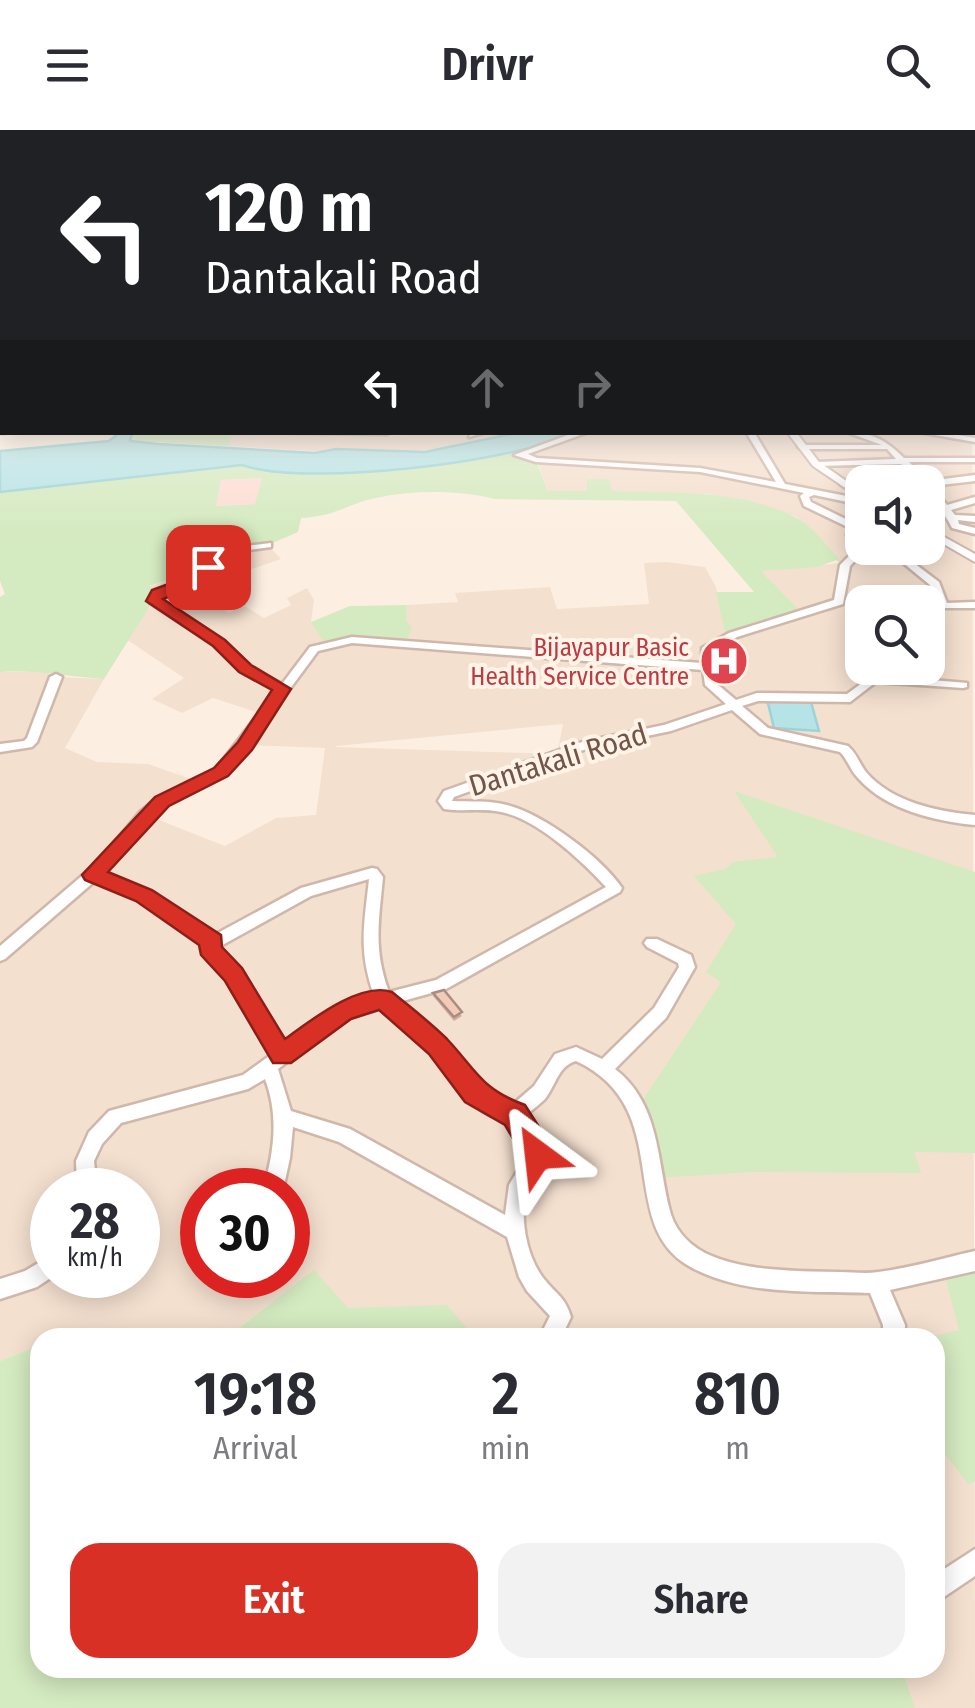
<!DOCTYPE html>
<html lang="en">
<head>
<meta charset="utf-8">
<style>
	:root { --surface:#fff; --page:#f2f2f3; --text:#2b2b33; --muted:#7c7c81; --accent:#d93025 }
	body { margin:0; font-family:"Fira Sans Condensed",sans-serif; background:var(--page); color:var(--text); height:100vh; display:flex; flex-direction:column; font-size:38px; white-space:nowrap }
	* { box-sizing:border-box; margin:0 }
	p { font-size:32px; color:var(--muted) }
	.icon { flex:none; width:55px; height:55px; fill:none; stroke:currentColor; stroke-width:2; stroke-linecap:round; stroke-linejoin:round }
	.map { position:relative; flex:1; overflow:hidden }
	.side { position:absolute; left:30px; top:1198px; width:915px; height:350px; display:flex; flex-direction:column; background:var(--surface); border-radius:30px; box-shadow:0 5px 25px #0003 }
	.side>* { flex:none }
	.top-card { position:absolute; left:0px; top:0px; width:975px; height:305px; box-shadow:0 5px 25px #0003; background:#202124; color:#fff; overflow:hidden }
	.fabs { position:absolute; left:845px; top:335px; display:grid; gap:20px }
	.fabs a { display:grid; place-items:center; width:100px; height:100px; border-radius:20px; background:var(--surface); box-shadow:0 5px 25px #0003; font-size:50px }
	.speed { position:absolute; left:30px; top:1038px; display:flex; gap:20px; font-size:50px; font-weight:700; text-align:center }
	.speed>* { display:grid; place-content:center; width:130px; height:130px; border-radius:50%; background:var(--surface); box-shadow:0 5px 25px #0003; line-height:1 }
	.speed small { font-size:25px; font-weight:400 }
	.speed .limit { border:15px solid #d22; background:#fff; color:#111 }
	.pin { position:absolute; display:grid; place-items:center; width:85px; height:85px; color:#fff; margin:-42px; border-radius:20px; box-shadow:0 5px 15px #0006 }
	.me { position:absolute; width:110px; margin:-55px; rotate:330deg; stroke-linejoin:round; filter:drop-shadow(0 0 8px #0008) }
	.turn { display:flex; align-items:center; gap:35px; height:210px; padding:0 40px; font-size:45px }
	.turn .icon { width:130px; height:130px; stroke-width:2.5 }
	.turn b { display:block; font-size:70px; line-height:85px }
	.lanes { display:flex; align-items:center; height:95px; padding:0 40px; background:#0003; justify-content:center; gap:50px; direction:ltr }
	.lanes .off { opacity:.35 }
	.eta { display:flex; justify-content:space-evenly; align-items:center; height:170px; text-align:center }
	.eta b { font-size:60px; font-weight:600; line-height:70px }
	.primary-button { display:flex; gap:20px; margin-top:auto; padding:20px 40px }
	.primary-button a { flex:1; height:115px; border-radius:30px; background:var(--accent); color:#fff; font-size:40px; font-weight:600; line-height:115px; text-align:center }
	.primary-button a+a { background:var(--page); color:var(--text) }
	header { display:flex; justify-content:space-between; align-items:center; height:130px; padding:0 40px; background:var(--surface); font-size:45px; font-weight:600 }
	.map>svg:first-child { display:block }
	.residential { fill:#f4e0cf; fill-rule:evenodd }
	.commercial { fill:#fdddd4 }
	.green { fill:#d4eac0; fill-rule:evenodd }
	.water { fill:#b6e3e6; stroke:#9cd3d7; stroke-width:2.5 }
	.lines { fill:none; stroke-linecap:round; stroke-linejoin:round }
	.minor-casing { stroke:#cfb8ab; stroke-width:5 }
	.tertiary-casing { stroke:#cfb8ab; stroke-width:4 }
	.minor { fill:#fff; fill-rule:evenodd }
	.tertiary { fill:#fff; fill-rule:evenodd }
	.wall { fill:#d0ae9e }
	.building { fill:#f2cab8; stroke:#a98d81; stroke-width:2.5 }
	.route { fill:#d93025; stroke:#8d1f18; stroke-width:2.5 }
	.labels { text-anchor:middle; stroke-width:8; stroke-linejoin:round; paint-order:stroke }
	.far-health-label { font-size:25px; fill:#be3a42; stroke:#fff4e7; text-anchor:end }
	.street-label { font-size:30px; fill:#735448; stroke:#fff4e7 }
</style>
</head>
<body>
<header><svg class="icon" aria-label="menu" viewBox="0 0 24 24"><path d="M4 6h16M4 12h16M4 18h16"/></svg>Drivr<svg class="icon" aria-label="search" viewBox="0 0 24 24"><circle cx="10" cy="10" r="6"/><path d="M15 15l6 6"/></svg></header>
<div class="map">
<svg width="975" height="1578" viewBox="0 0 975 1578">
	<rect width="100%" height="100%" fill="#fcefe1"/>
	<g class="residential">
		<path d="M972 226 975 1578H296L294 1538H935V1208L274 1207 271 1173 227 1207 40 1208V1215L0 1231V542L44 541 56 547 104 549 65 618 97 632 148 634 205 654 146 685 225 716 276 688 316 685 325 618 245 615 265 585 213 568 182 583 152 569 184 548 126 509 154 471 157 463 148 457 208 437 233 420 268 415 281 429 210 453 201 447 185 454 229 483 245 476 264 488 291 475 287 468 307 458 314 470 311 492H405L407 475 458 472 455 463 550 457 557 479 649 474 644 433 667 432 705 437 716 457 725 503 753 500 759 441 842 433 797 387 748 371 708 364 548 361 537 330 519 324 585 303 972 302ZM862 352H928V418H862ZM862 472H928V538H862ZM563 594 557 624 336 617V616ZM52 1060H138V1145H52ZM202 1060H288V1145H202Z"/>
		<polygon points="232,302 356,306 516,303 449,319 370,324 228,316"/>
	</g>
	<polygon class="commercial" points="263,348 256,374 215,376 221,350"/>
	<g class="green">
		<path d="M571 302 585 303 521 324 536 330 548 361H587V349H609L612 361C672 363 739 359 795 387 813 396 830 420 845 435L836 430 818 437 761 441 803 484 733 505 725 503 716 462H754L676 371 495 369C458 360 414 360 376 368 346 374 338 386 301 388L298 402 268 415 242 417 209 437 149 456 158 463 104 549C68 547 35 539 0 542V467L5 464 0 451V362L242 335C302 357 514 333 571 302ZM262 348 255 374 216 376 221 350Z"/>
		<polygon points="132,303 233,303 228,316 130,311"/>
		<polygon points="407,475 406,491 412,497 405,514 352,510 325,514 311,492 350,476"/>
		<polygon points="734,661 975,742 975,1023 914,1022 921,1043 750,1042 657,1048 638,977 721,852 706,842 736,794 694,746 725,739 733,732 778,727"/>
		<polygon points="975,1131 975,1351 969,1355 935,1311 935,1208 927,1208 959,1200 943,1138"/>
		<polygon points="314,1140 348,1178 447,1175 474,1207 227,1207"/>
		<polygon points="40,1215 40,1538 901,1538 915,1578 0,1578 0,1231"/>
	</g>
	<g class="water">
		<path d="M119 303H132L130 311 158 314 315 323 336 319 425 322 516 303H571C514 333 303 357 242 335L0 362V321L109 311Z"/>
		<polygon points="767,569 811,572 819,601 774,598"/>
	</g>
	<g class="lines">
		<g class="minor-casing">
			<g id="minor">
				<rect x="972" y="237" width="3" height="4"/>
				<rect x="972" y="261" width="3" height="4"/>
				<polygon points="972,281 975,282 975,286 972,286"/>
				<rect x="972" y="294" width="3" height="4"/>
				<polygon points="0,299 2,299 5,303 0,303"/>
				<polygon points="228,302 391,302 387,304"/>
				<polygon points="472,302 486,302 469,307"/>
				<path d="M576 302H589L528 324 537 328 700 338 776 352 746 302H754L785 354 862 369V375L814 365 809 367 811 372 862 397V405L857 406 865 420 850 436 843 474 737 507 712 521 717 554 736 570 757 563 847 564 873 545 967 553V557L963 558 876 552 850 572 758 571 742 576 768 598 848 616C857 624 859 633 866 642 891 672 939 682 975 685V695C935 691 886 680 858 648 850 640 848 630 840 622L760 604 732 580 671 601 589 618 454 667 452 671C470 672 489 670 507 675 543 684 601 727 622 758L620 762 446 859 399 872C413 885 429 896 443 910 464 932 478 970 512 975L534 956 555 924 576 917 602 929 654 878 679 837 678 833 647 817 644 813 647 809H657L691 825 695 837 666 888 615 939C659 973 657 1027 669 1077 673 1097 686 1113 705 1123 744 1142 797 1141 840 1142 853 1142 866 1144 878 1142 911 1138 943 1128 975 1121V1141L890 1160 905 1195V1208H883V1195L870 1163C812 1161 741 1166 689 1136 614 1093 677 978 576 931 558 936 556 955 545 969 539 975 532 980 525 986L541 1008 547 1025C542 1037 530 1046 527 1059 519 1087 526 1126 544 1149 557 1165 565 1167 571 1187L561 1208H539L550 1186 527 1161 519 1147 507 1107 339 1012 293 997 290 1028 283 1060H263C274 1022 279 986 265 949L248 959 121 993 102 1014 94 1031 97 1060H77L76 1031 89 1002 109 981 243 945 272 924 228 848 204 823 201 819 204 814 139 769 95 751 5 829 0 831V816L97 733 140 682 157 668 216 639 276 561 241 541 215 515 150 473 149 471 154 461 198 445 210 429 230 418 271 413V417L235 422 216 433 204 449 162 465 160 470 223 511 249 537 282 554 310 517 352 507 702 533V518L729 503 834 470 840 435 855 420 847 405 856 401 804 376 800 366 804 363 700 342 536 332 514 325ZM352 513 703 540 705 555 726 574 664 595 582 612 444 661 438 671 444 679C463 682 482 678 501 682 537 689 581 730 606 757L436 850 389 862C373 819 379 791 383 747L377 739 372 738 301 758 214 805 149 761 104 744 150 688 167 674 226 645 318 521ZM369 749C364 796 358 820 374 866L337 876 285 914 240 840 217 818 311 766ZM382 877C398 891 415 904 430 919 455 944 469 987 509 991L527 1018 528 1023 509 1055 505 1085 350 999 291 981 278 939 348 886Z"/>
				<path d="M846 302C872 302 887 311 904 328H975V332H909L928 351 975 345V351L932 356 947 375 975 367V373L951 380 955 385 975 386V392L958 390 959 394 975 398V404L952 398C945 382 928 369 928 352H920L916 349 862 352V355L844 357 840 354 844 351 912 344 901 334 816 336 812 334 816 332 896 329 887 319H802L798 317 802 315H882Z"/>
				<polygon points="918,302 941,302 975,308 975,312"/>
				<polygon points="885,418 894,418 939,452 947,473 975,472 975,478 939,478 930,455"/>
				<polygon points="56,544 62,547 37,612 32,617 0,622 0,614 24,611 27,608 50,547"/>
				<polygon points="52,1125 52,1145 55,1145 37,1157 0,1169 0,1149 25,1141"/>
				<polygon points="975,1419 975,1446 935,1473 935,1445"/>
			</g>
		</g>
		<g class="tertiary-casing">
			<g id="tertiary">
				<polygon points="787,302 796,302 819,332 862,362 862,369 813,336"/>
				<polygon points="928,398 975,424 975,432 928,405"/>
			</g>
		</g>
		<use href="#minor" class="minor"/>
		<use href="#tertiary" class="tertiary"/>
	</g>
	<polygon class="wall" points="433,863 462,886 454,891 433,866"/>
	<polygon class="building" points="444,860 462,882 454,887 433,863"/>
	<linearGradient id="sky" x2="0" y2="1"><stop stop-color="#94c7e7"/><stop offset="0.46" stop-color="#fef8f2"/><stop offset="1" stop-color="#fef8f2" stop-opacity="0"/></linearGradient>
	<rect width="975" height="406" fill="url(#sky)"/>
	<path class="route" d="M203 434 216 437 207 451 163 469 225 510 251 535 291 559 252 620 228 646 169 676 108 742 152 760 221 805 222 817 242 838 285 909C310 891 360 851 392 862 410 877 430 892 447 909 477 941 481 959 525 975L550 1014 548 1034 538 1038 528 1034 505 995 465 972 429 924 379 880 351 889 291 933H273L225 851 201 825 199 815 136 771 85 750 82 745 155 667 214 638 238 612 272 560 239 542 213 516 146 471 152 460 196 444Z"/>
	<defs>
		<g id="hospital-disc" transform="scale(2.5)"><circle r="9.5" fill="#e0444e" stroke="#fff4e7"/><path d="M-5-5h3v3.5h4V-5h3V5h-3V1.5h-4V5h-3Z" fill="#fff"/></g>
	</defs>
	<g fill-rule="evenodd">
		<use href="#hospital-disc" x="724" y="531"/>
	</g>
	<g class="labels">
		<g class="far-health-label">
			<text x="689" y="526">Bijayapur Basic<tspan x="689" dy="29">Health Service Centre</tspan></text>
		</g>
		<g class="street-label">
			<text transform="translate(558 630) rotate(-17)" y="10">Dantakali Road</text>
		</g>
	</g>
</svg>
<div class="fabs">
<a><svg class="icon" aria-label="sound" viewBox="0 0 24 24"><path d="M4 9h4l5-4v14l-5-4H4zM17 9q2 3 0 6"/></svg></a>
<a><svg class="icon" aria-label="search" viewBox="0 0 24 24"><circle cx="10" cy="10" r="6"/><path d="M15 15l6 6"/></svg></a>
</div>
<div class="speed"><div>28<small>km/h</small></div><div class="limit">30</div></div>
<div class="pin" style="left:208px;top:437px;background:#d93025"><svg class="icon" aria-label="arrive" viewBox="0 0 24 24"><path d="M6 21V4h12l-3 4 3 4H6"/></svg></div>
<svg class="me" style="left:538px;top:1025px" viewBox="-20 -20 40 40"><path d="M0-17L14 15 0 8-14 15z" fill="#d93025" stroke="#fff" stroke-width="4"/></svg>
<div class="top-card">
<div class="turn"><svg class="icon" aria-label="left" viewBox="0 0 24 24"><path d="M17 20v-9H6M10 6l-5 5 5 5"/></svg><div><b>120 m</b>Dantakali Road</div></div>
<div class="lanes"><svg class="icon" aria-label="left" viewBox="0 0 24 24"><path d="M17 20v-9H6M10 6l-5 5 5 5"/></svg><svg class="icon off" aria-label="ahead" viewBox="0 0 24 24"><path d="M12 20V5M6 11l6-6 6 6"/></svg><svg class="icon off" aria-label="right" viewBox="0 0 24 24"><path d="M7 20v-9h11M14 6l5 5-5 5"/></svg></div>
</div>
<section class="side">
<div class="eta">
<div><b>19:18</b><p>Arrival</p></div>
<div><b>2</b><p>min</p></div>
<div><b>810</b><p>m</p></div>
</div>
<div class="primary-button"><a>Exit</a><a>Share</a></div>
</section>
</div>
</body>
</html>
